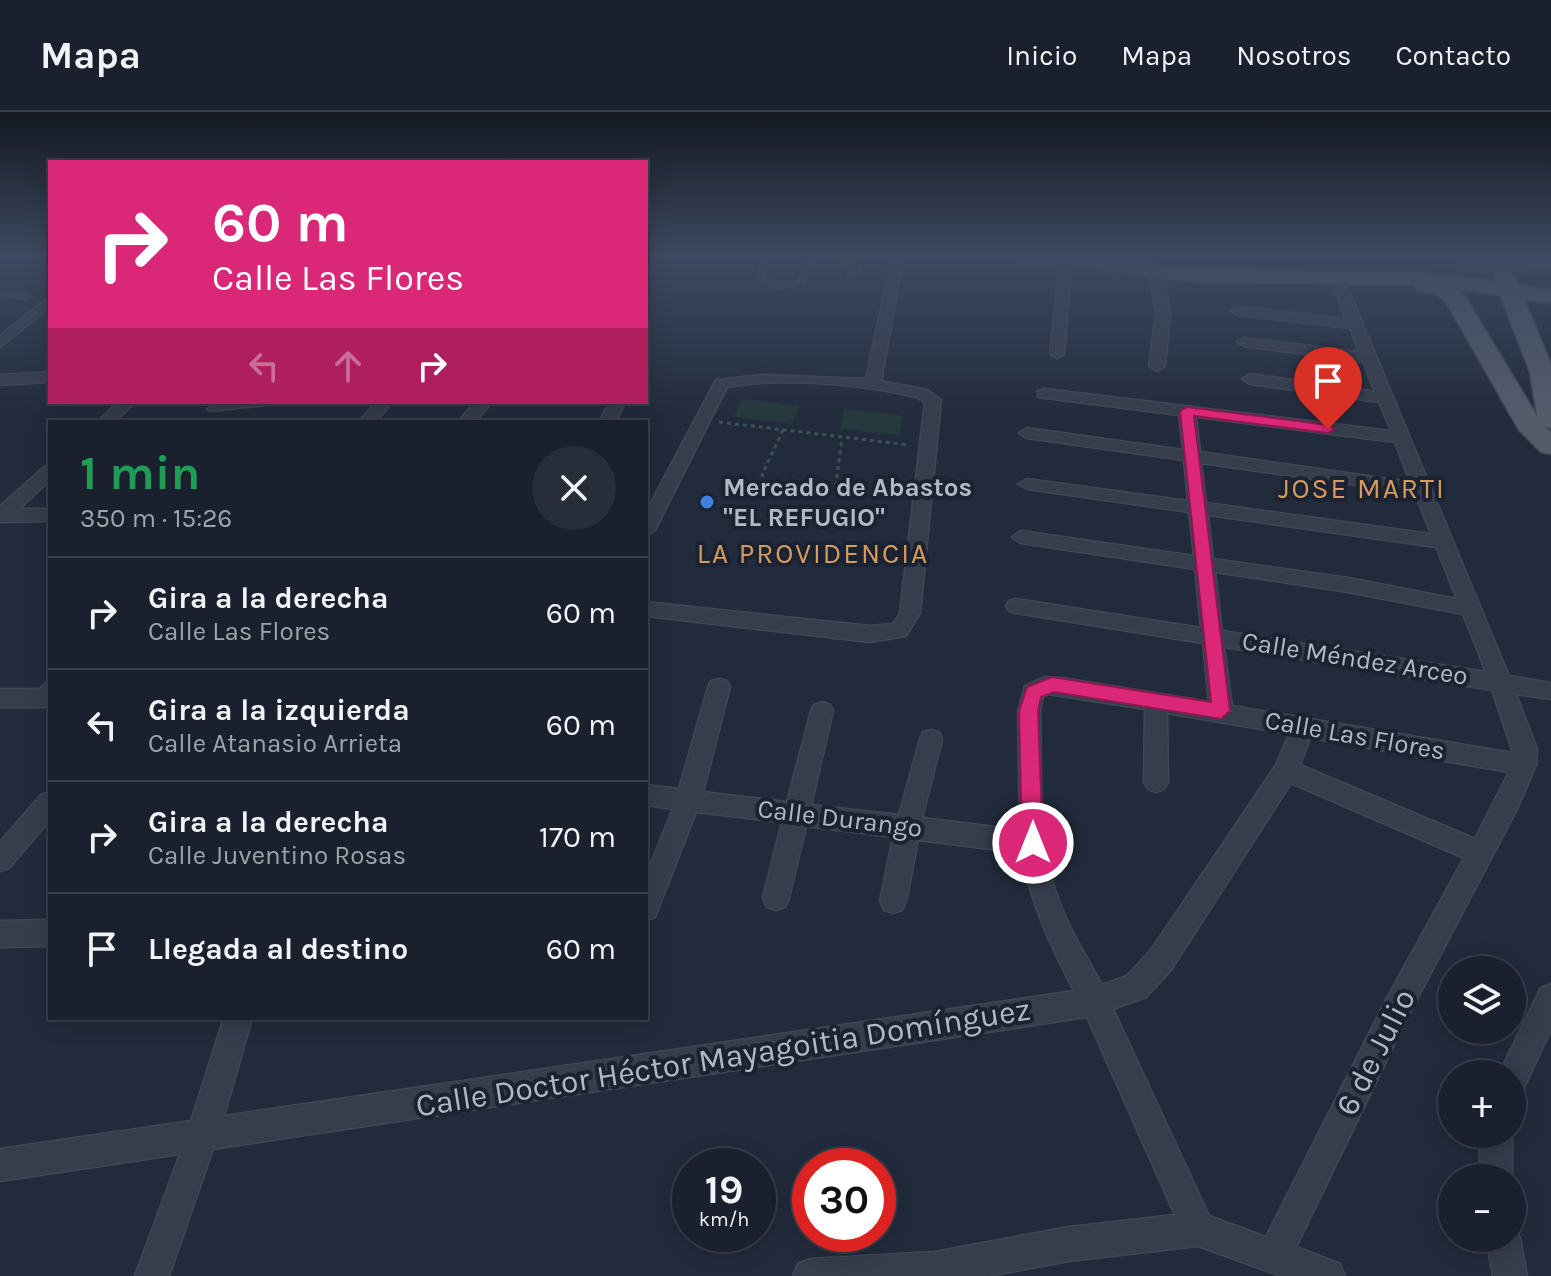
<!DOCTYPE html>
<html lang="es">
<head>
<meta charset="utf-8">
<style>
	:root { --surface:#1a202d; --page:#272d39; --text:#f1f3f6; --muted:#9fa3aa; --line:#383e49 }
	body { margin:0; font-family:Karla,sans-serif; background:var(--page); color:var(--text); height:100vh; display:flex; flex-direction:column; font-size:30px; white-space:nowrap }
	* { box-sizing:border-box; margin:0 }
	p { font-size:26px; color:var(--muted) }
	.icon { flex:none; width:44px; height:44px; fill:none; stroke:currentColor; stroke-width:2; stroke-linecap:round; stroke-linejoin:round }
	.map { position:relative; flex:1; overflow:hidden }
	.sheet { position:absolute; left:48px; top:308px; width:600px; height:600px; display:flex; flex-direction:column; background:var(--surface); border-radius:0px; box-shadow:0 4px 20px #0003,0 0 0 2px var(--line) }
	.sheet>* { flex:none }
	.top-card { position:absolute; left:48px; top:48px; width:600px; height:244px; border-radius:0px; box-shadow:0 4px 20px #0003,0 0 0 2px var(--line); background:#db2777; color:#fff; overflow:hidden }
	.tools { position:absolute; left:1438px; top:844px; display:grid; gap:16px }
	.tools a { display:grid; place-items:center; width:88px; height:88px; border-radius:50%; background:var(--surface); box-shadow:0 4px 20px #0003,0 0 0 2px var(--line); font-size:40px }
	.speed { position:absolute; left:672px; top:1036px; display:flex; gap:16px; font-size:40px; font-weight:700; text-align:center }
	.speed>* { display:grid; place-content:center; width:104px; height:104px; border-radius:50%; background:var(--surface); box-shadow:0 4px 20px #0003,0 0 0 2px var(--line); line-height:1 }
	.speed small { font-size:20px; font-weight:400 }
	.speed .limit { border:12px solid #d22; background:#fff; color:#111 }
	.pin { position:absolute; display:grid; place-items:center; width:68px; height:68px; color:#fff; margin:-82px -34px; border-radius:50% 50% 50% 0; rotate:-45deg; box-shadow:0 0 8px #0007 }
	.pin .icon { rotate:45deg }
	.me { position:absolute; width:88px; margin:-44px; rotate:0deg; stroke-linejoin:round; filter:drop-shadow(0 0 6px #0008) }
	.turn { display:flex; align-items:center; gap:28px; height:168px; padding:0 32px; font-size:36px }
	.turn .icon { width:104px; height:104px; stroke-width:2.5 }
	.turn b { display:block; font-size:56px; line-height:68px }
	.lanes { display:flex; align-items:center; height:76px; padding:0 32px; background:#0003; justify-content:center; gap:40px; direction:ltr }
	.lanes .off { opacity:.35 }
	.round { display:grid; place-items:center; flex:none; width:84px; height:84px; border-radius:42px; background:var(--page) }
	.summary { display:flex; align-items:center; justify-content:space-between; height:136px; padding:0 32px }
	h1 { font-size:48px; font-weight:700; line-height:60px; color:#1e9e55 }
	ul { padding:0; list-style:none }
	li { display:flex; align-items:center; gap:24px; height:112px; padding:0 32px; border-top:2px solid var(--line) }
	li div { flex:1 }
	li b { display:block; font-size:30px }
	li em { font-style:normal }
	header { display:flex; align-items:center; gap:48px; box-sizing:border-box; height:112px; padding:0 40px; background:var(--surface); border-bottom:2px solid var(--line) }
	header strong { font-size:38px }
	nav { display:flex; gap:44px; margin-inline-start:auto; font-size:28px }
	.map>svg:first-child { display:block }
	.green { fill:#24383d }
	.building { fill:#343e52; stroke:#1d2433; stroke-width:2 }
	.lines { fill:none; stroke-linecap:round; stroke-linejoin:round }
	.lane-casing { stroke:#3f4655; stroke-width:3 }
	.street-casing { stroke:#3f4655; stroke-width:3 }
	.primary-casing { stroke:#3f4655; stroke-width:3 }
	.path { stroke:#3d5155; stroke-width:3; stroke-dasharray:4 4; stroke-linecap:butt }
	.lane { fill:#363d4c; fill-rule:evenodd }
	.street { fill:#363d4c; fill-rule:evenodd }
	.primary { fill:#545c6c; fill-rule:evenodd }
	.route { fill:#db2777; stroke:#8e194d; stroke-width:2 }
	.shop-dot { fill:#3f7fe0; stroke:#1b2231; stroke-width:3 }
	.labels { text-anchor:middle; stroke-width:8; stroke-linejoin:round; paint-order:stroke }
	.poi-label { font-size:26px; font-weight:bold; fill:#b1b8c8; stroke:#1b2231; text-anchor:start }
	.street-label { font-size:26px; fill:#b1b8c8; stroke:#1b2231 }
	.neighbourhood-label { font-size:28px; letter-spacing:2px; fill:#d69c5e; stroke:#1b2231 }
	.near-street-label { font-size:32px; fill:#b1b8c8; stroke:#1b2231 }
</style>
</head>
<body>
<header>
<strong>Mapa</strong>
<nav><a>Inicio</a><a>Mapa</a><a>Nosotros</a><a>Contacto</a></nav>
</header>
<div class="map">
<svg width="1551" height="1164" viewBox="0 0 1551 1164">
	<rect width="100%" height="100%" fill="#222b3c"/>
	<g class="green">
		<polygon points="1134,152 1346,158 1419,156 1450,165 1259,161"/>
		<polygon points="742,287 799,294 792,312 734,305"/>
		<polygon points="844,297 903,303 900,323 840,317"/>
	</g>
	<polygon class="building" points="838,144 860,144 865,167 845,167"/>
	<g class="lines">
		<g class="lane-casing">
			<g id="lane">
				<path d="M761 144H767L764 166C775 173 787 173 799 169L810 144H816L804 171C788 177 772 179 758 167Z"/>
				<polygon points="0,180 27,183 30,185 27,187 0,184"/>
				<polygon points="253,290 279,290 275,292 211,299 207,297 211,295"/>
				<path d="M50 569V581L43 589H35L33 586C37 580 43 571 50 569Z"/>
			</g>
		</g>
		<g class="street-casing">
			<g id="street">
				<path d="M892 144H904L881 269 927 278 941 288 920 501 906 524 870 530 646 504V490L870 514 893 512 900 501 925 290 916 285C860 272 784 265 727 275L655 418 646 424V400L716 268 763 263 866 267Z"/>
				<polygon points="1067,144 1072,148 1064,242 1057,246 1050,242 1060,148"/>
				<polygon points="1156,155 1163,159 1170,201 1165,254 1157,259 1149,254 1156,201 1149,159"/>
				<path d="M1337 163 1344 167 1509 564 1551 571V587L1516 582 1537 637 1536 653 1517 697 1406 908 1296 1135 1340 1152 1345 1164H1281L1198 1134 1069 1149 988 1164H793L798 1152 810 1147 934 1140 1069 1115 1175 1103 1087 905 213 1037 169 1164H135L180 1042 0 1069V1037L191 1009 224 906H252L224 1004 1074 879C1051 834 1030 791 1022 741L918 728 906 789 902 798 893 801 884 798 880 789 893 725 806 714 789 786 785 795 776 798 767 795 763 786 782 710 696 700 655 805 646 808V763L673 697 646 693V673L679 677 708 575 711 569 719 567 727 569 730 575 703 680 787 690 811 599 814 593 822 590 830 593 833 599 811 693 899 703 920 627 923 620 931 618 939 620 942 627 922 706 1020 718 1018 599 1025 574 1044 565 1063 566 1209 590 1203 531 1016 501 1009 499 1006 494 1009 489 1016 487 1201 516 1195 457 1021 431 1012 425 1021 419 1194 444 1189 400 1027 377 1018 372 1027 367 1188 389 1184 348 1027 326 1019 321 1027 316 1183 338 1179 303 1038 285V279L1044 277 1391 319 1379 290 1250 272 1242 267 1250 262 1375 280 1363 250 1244 234 1237 230 1244 226 1359 240 1350 216 1238 203 1231 199 1238 195 1346 207 1330 167ZM1196 305 1395 330 1410 370 1200 340ZM1201 351 1415 381 1431 422 1206 391ZM1208 403 1436 435 1457 487 1348 466 1213 447ZM1215 460 1348 480 1463 502 1486 560 1222 519ZM1224 535 1492 578 1513 641 1232 594ZM1048 582 1145 597 1144 670 1148 677 1156 680 1164 677 1168 670 1167 601 1289 622 1276 653 1151 838 1127 864 1102 873C1085 842 1066 812 1055 778 1037 726 1042 655 1040 599L1043 585ZM1310 626 1509 660 1475 727 1300 653ZM1291 671 1464 746 1386 888 1266 1125 1209 1104 1113 897 1146 885 1171 858Z"/>
				<polygon points="50,184 50,195 0,235 0,224"/>
				<polygon points="50,260 50,270 0,273 0,263"/>
				<polygon points="118,290 135,290 115,310 97,310"/>
				<polygon points="376,290 392,290 376,310 359,310"/>
				<polygon points="475,290 492,290 475,310 458,310"/>
				<polygon points="610,290 626,290 615,310 599,310"/>
				<polygon points="50,354 50,368 19,397 50,397 50,409 0,410 0,394 44,355"/>
				<rect x="0" y="577" width="50" height="18"/>
				<polygon points="50,680 50,708 9,756 0,759 0,730 41,683"/>
				<polygon points="50,808 50,834 0,835 0,809"/>
				<polygon points="1551,872 1551,917 1523,978 1512,982 1512,962 1499,962 1541,876"/>
				<rect x="1480" y="1022" width="32" height="44"/>
				<polygon points="1512,1113 1520,1126 1527,1164 1493,1164 1486,1126 1512,1126"/>
			</g>
		</g>
		<g class="primary-casing">
			<path id="primary" d="M1009 144H1126L1128 149 1133 150C1253 165 1375 151 1494 169L1493 159 1465 160 1454 154 1465 148 1551 144V156L1511 158 1518 173 1551 178V192L1524 187 1551 252V316L1544 314 1551 320V342L1541 340 1519 318 1446 190 1436 182 1417 178 1414 173 1211 171 1133 163 1087 153 1019 150ZM1457 177 1500 183 1530 260 1537 304 1466 186Z"/>
		</g>
		<g class="path">
			<polyline points="719,310 909,333"/>
			<path d="M783 318 762 363C777 384 817 384 836 372L842 326"/>
		</g>
		<use href="#lane" class="lane"/>
		<use href="#street" class="street"/>
		<use href="#primary" class="primary"/>
	</g>
	<linearGradient id="sky" x2="0" y2="1"><stop stop-color="#131821"/><stop offset="0.47" stop-color="#3e4a61"/><stop offset="1" stop-color="#3e4a61" stop-opacity="0"/></linearGradient>
	<rect width="1551" height="307" fill="url(#sky)"/>
	<polygon class="route" points="1187,295 1328,313 1335,317 1328,321 1194,304 1230,599 1221,607 1054,580 1041,585 1038,599 1043,731 1040,737 1033,740 1025,737 1022,731 1019,599 1027,575 1052,565 1211,590 1180,299"/>
	<circle class="shop-dot" cx="707" cy="390" r="8"/>
	<g class="labels">
		<g class="poi-label">
			<text x="723" y="384">Mercado de Abastos<tspan x="723" dy="30">"EL REFUGIO"</tspan></text>
		</g>
		<g class="street-label">
			<text transform="translate(1355 546) rotate(9)" y="9">Calle Méndez Arceo</text>
			<text transform="translate(1355 623) rotate(10)" y="9">Calle Las Flores</text>
			<text transform="translate(840 706) rotate(7)" y="9">Calle Durango</text>
		</g>
		<g class="neighbourhood-label">
			<text x="1362" y="386">JOSE MARTI</text>
			<text x="813" y="451">LA PROVIDENCIA</text>
		</g>
		<g class="near-street-label">
			<text transform="translate(1375 940) rotate(-63)" y="11">6 de Julio</text>
			<text transform="translate(723 945) rotate(-9)" y="11">Calle Doctor Héctor Mayagoitia Domínguez</text>
		</g>
	</g>
</svg>
<div class="tools">
<a><svg class="icon" aria-label="layers" viewBox="0 0 24 24"><path d="M12 4l9 5-9 5-9-5zM3 14l9 5 9-5"/></svg></a>
<a>+</a>
<a>−</a>
</div>
<div class="speed"><div>19<small>km/h</small></div><div class="limit">30</div></div>
<div class="pin" style="left:1328px;top:317px;background:#d93025"><svg class="icon" aria-label="arrive" viewBox="0 0 24 24"><path d="M6 21V4h12l-3 4 3 4H6"/></svg></div>
<svg class="me" style="left:1033px;top:731px" viewBox="-20 -20 40 40"><circle r="17" fill="#db2777" stroke="#fff" stroke-width="3"/><path d="M0-11L8 9 0 5-8 9z" fill="#fff"/></svg>
<div class="top-card">
<div class="turn"><svg class="icon" aria-label="right" viewBox="0 0 24 24"><path d="M7 20v-9h11M14 6l5 5-5 5"/></svg><div><b>60 m</b>Calle Las Flores</div></div>
<div class="lanes"><svg class="icon off" aria-label="left" viewBox="0 0 24 24"><path d="M17 20v-9H6M10 6l-5 5 5 5"/></svg><svg class="icon off" aria-label="ahead" viewBox="0 0 24 24"><path d="M12 20V5M6 11l6-6 6 6"/></svg><svg class="icon" aria-label="right" viewBox="0 0 24 24"><path d="M7 20v-9h11M14 6l5 5-5 5"/></svg></div>
</div>
<section class="sheet">
<div class="summary"><div><h1>1 min</h1><p>350 m · 15:26</p></div><a class="round"><svg class="icon" aria-label="close" viewBox="0 0 24 24"><path d="M6 6l12 12M18 6L6 18"/></svg></a></div>
<ul>
<li><svg class="icon" aria-label="right" viewBox="0 0 24 24"><path d="M7 20v-9h11M14 6l5 5-5 5"/></svg><div><b>Gira a la derecha</b><p>Calle Las Flores</p></div><em>60 m</em></li>
<li><svg class="icon" aria-label="left" viewBox="0 0 24 24"><path d="M17 20v-9H6M10 6l-5 5 5 5"/></svg><div><b>Gira a la izquierda</b><p>Calle Atanasio Arrieta</p></div><em>60 m</em></li>
<li><svg class="icon" aria-label="right" viewBox="0 0 24 24"><path d="M7 20v-9h11M14 6l5 5-5 5"/></svg><div><b>Gira a la derecha</b><p>Calle Juventino Rosas</p></div><em>170 m</em></li>
<li><svg class="icon" aria-label="arrive" viewBox="0 0 24 24"><path d="M6 21V4h12l-3 4 3 4H6"/></svg><div><b>Llegada al destino</b></div><em>60 m</em></li>
</ul>
</section>
</div>
</body>
</html>
